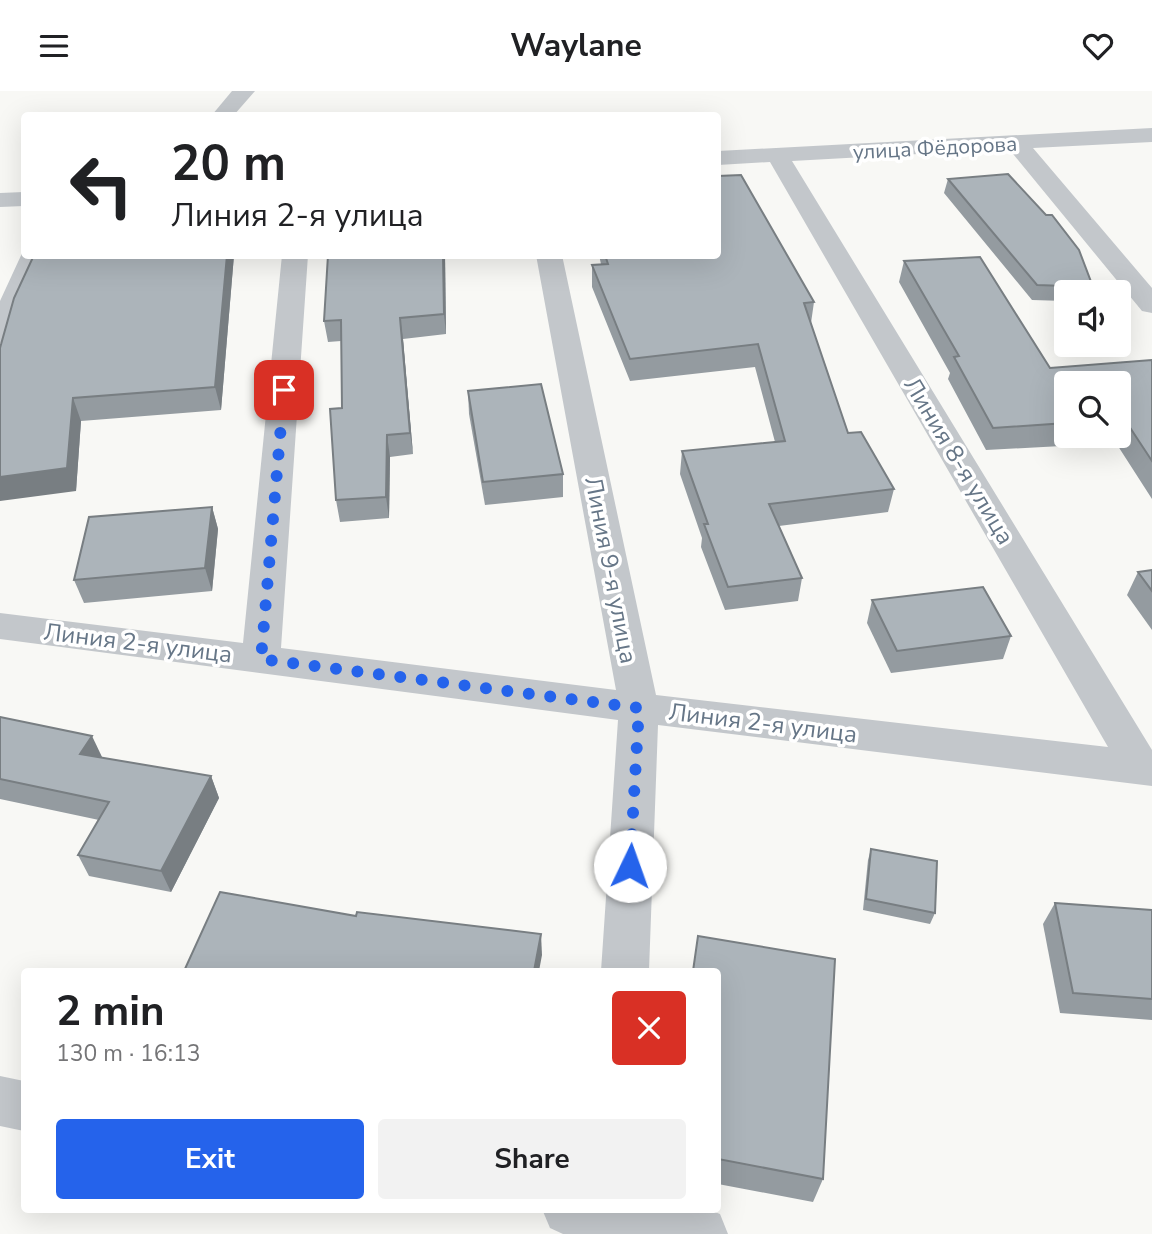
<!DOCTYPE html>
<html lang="en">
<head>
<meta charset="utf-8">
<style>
	:root { --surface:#fff; --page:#f2f2f2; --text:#202124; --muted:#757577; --accent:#2563eb }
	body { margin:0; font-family:"Nunito Sans",sans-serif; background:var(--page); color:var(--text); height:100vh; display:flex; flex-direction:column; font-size:26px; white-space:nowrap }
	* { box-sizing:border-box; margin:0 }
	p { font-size:23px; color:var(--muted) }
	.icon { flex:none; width:38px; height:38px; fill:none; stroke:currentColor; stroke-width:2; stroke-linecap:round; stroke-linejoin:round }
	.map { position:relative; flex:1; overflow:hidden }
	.drawer { position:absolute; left:21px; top:877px; width:700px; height:245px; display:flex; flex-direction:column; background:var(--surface); border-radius:7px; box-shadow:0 7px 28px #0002 }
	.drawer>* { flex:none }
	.top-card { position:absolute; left:21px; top:21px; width:700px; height:147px; border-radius:7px; box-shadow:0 7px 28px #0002; background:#fff; color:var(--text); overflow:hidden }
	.tools { position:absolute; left:1054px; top:189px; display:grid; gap:14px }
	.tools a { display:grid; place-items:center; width:77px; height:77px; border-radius:7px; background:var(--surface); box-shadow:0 7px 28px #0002; font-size:35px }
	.pin { position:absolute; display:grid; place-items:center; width:60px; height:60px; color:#fff; margin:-30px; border-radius:14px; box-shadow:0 4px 10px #0006 }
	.me { position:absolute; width:77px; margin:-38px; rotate:3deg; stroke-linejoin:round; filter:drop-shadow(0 0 5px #0008) }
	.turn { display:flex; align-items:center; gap:24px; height:147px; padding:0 35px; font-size:32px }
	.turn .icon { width:91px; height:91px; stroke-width:2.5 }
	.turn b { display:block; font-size:49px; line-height:60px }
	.round { display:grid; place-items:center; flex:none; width:74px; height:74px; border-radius:7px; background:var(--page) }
	.head { display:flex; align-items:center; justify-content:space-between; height:119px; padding:0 35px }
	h1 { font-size:42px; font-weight:700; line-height:52px }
	.primary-button { display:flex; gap:14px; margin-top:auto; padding:14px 35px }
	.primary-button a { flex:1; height:80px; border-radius:7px; background:var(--accent); color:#fff; font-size:28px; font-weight:700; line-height:80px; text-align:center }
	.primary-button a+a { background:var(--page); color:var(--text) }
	header { display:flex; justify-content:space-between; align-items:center; height:91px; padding:0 35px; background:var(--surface); font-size:32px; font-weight:700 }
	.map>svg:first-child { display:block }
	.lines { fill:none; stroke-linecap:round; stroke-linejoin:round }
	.minor { fill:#c3c7cb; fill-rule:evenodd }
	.wall { fill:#949ba0; fill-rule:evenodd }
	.shaded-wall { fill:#787e82 }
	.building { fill:#acb4ba; stroke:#787e82; stroke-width:2 }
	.route { stroke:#2563eb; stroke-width:12; stroke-dasharray:0 21.6 }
	.labels { text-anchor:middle; stroke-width:7; stroke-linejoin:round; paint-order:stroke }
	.far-street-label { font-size:21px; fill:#667687; stroke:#fff }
	.street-label { font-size:24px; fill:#667687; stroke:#fff }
</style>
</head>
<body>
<header><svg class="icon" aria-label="menu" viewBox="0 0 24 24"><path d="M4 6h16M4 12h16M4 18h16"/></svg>Waylane<svg class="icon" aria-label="heart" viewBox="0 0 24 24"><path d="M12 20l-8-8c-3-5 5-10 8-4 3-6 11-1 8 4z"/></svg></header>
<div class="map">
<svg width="1152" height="1143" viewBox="0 0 1152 1143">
	<rect width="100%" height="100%" fill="#f8f8f5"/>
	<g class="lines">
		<g class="minor">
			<polygon points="232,0 255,0 234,24 212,24"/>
			<polygon points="1152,37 1152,51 1033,57 1152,197 1152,222 1142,220 1009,58 792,70 1152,659 1152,695 658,634 649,880 601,880 618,629 0,548 0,522 243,552 282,164 308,164 281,557 616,599 536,164 562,164 656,604 1108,656 770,71 718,74 718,60"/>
			<polygon points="24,101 24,115 0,116 0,102"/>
			<polygon points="24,158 24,164 46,164 14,243 10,249 0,252 0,210"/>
			<polygon points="0,985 24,990 24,1040 0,1035"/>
			<polygon points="542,1118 707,1118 720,1123 728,1143 563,1143 550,1137"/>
		</g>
	</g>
	<g class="wall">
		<polygon points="948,88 1093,196 1091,201 1066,201 1066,210 1032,209 944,102"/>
		<polygon points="34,164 234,164 221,319 81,330 76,400"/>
		<polygon points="445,164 446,243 403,248 413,363 390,366 389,427 340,431 336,409 342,317 341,250 328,251 324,230"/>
		<polygon points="599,164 718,164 814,211 811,232 848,342 894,398 888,421 779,435 802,487 798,510 725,519 701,456 702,447 680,383 682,360 775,351 755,276 630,290 592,196 592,174 601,173"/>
		<path d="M904 170 1050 277 1152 269V408L1116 352 986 359 948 288 950 282 899 191ZM1066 292H1118V345H1066Z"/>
		<polygon points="468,300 563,383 563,406 485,414 469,323"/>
		<polygon points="212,416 218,438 212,500 84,512 74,489"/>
		<polygon points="1152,479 1152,539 1127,504 1138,481"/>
		<polygon points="872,509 1011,545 1003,568 891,582 867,532"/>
		<polygon points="0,626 102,667 211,685 219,707 171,801 89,785 78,764 99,729 0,708"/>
		<polygon points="871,758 935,822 930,833 863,819 868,769"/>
		<polygon points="1055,812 1152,819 1152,929 1060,922 1043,833"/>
		<polygon points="718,880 823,1088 813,1111 718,1093"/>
	</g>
	<g class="shaded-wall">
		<polygon points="227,164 234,164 221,319 215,296"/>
		<polygon points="443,164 445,164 446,243 444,223"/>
		<polygon points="400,227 403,248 413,363 410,342"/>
		<polygon points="73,307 81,330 76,400 0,410 0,386"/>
		<polygon points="387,344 390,366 389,427 386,406"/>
		<polygon points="212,416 218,438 212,500 205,477"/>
		<polygon points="92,645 103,668 80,663"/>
		<polygon points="211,685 219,707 171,801 161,780"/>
		<polygon points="541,843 542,864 539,880 534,880"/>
	</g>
	<g class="building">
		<polygon points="1008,83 1046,124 1052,124 1079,159 1093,196 1037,194 948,88"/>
		<polygon points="741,84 814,211 804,212 848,342 861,341 894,398 769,413 802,487 728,496 704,433 708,433 682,360 785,350 758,253 630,268 592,174 608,173 605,164 718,164 718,85"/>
		<polygon points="34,164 227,164 215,296 73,307 67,377 0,386 0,257 14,207"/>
		<polygon points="328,164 443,164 444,223 400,227 410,342 387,344 386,406 336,409 330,318 342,317 341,229 324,230"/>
		<polygon points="980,166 1050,277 1152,269 1152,370 1125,329 1118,329 1118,292 1066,292 1066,332 993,337 954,266 959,265 904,170"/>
		<polygon points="541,293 563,383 483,391 468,300"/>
		<polygon points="212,416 205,477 74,489 89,426"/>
		<polygon points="1152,479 1152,500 1138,481"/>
		<polygon points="983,496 1011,545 897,560 872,509"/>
		<polygon points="0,626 92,645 80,663 211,685 161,780 78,764 109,711 0,688"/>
		<polygon points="871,758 937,770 935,822 866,808"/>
		<polygon points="220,801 356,825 357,821 541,843 534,880 184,880"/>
		<polygon points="1055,812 1152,819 1152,908 1073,902"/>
		<polygon points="698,845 835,868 823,1088 718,1068 718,880 693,880"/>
	</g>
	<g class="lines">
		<polyline class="route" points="284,299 261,568 639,617 630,775"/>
	</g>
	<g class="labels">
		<g class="far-street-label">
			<text transform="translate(935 57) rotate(-3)" y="7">улица Фёдорова</text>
		</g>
		<g class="street-label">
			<text transform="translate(959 370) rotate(59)" y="8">Линия 8-я улица</text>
			<text transform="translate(611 479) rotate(79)" y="8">Линия 9-я улица</text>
			<text transform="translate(138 552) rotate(7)" y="8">Линия 2-я улица</text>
			<text transform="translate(763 632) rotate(7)" y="8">Линия 2-я улица</text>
		</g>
	</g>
</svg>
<div class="tools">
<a><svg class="icon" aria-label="sound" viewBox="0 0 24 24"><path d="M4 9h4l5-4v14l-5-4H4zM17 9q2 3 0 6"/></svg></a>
<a><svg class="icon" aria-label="search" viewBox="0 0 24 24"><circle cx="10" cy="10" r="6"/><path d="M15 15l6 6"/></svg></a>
</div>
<div class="pin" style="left:284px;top:299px;background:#d93025"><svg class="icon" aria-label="arrive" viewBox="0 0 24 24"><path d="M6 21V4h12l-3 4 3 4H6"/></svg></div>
<svg class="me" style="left:630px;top:775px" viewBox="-20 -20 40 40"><circle r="19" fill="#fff"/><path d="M0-13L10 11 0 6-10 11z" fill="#2563eb"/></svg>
<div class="top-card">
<div class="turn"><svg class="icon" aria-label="left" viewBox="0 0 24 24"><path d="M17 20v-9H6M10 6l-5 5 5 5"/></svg><div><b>20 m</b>Линия 2-я улица</div></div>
</div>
<section class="drawer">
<div class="head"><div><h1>2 min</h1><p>130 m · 16:13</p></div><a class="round" style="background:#d93025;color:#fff"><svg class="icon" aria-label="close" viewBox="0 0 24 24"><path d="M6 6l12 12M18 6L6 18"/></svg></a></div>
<div class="primary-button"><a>Exit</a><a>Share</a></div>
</section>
</div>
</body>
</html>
